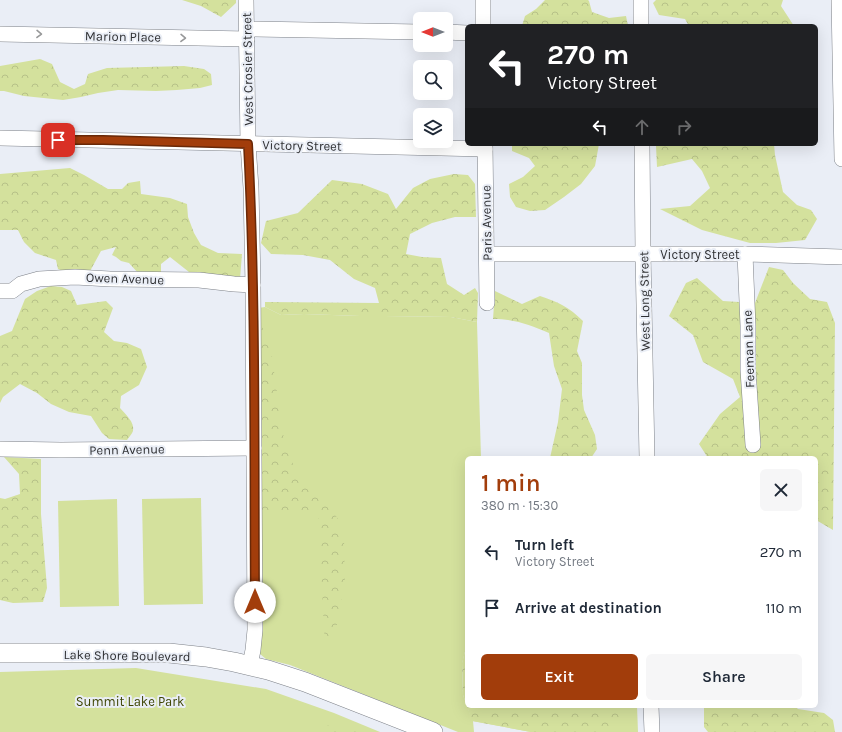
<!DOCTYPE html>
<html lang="en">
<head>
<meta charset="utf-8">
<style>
	:root { --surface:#fff; --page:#f6f6f7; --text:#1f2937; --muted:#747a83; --accent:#a23d0b }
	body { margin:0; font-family:Karla,sans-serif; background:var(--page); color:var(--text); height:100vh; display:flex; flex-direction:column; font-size:15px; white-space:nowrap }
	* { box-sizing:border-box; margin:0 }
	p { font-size:13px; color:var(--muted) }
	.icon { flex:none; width:22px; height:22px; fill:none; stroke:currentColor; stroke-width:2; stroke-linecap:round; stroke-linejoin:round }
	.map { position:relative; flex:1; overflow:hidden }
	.panel { position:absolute; left:465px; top:456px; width:353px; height:252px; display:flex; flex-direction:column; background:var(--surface); border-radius:6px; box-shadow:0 4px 16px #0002 }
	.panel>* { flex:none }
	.hud { position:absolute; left:465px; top:24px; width:353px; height:122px; border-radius:6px; box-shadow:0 4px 16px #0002; background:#202124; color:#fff; overflow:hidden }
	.needle { width:26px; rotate:270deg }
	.controls { position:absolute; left:413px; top:12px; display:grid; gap:8px }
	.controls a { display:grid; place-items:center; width:40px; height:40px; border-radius:6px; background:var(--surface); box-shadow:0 4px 16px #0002; font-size:20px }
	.pin { position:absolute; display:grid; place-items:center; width:34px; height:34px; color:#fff; margin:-17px; border-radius:8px; box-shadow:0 2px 6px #0006 }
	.me { position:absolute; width:44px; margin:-22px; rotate:0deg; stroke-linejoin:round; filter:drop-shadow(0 0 3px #0008) }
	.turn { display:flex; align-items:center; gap:14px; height:84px; padding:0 16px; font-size:18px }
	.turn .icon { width:52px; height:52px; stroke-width:2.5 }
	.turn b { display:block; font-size:28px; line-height:34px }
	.lanes { display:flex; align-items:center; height:38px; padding:0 16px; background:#0003; justify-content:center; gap:20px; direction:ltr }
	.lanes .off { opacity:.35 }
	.round { display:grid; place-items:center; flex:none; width:42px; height:42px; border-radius:6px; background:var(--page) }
	.head { display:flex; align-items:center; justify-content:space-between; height:68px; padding:0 16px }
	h1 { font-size:24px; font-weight:600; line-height:30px; color:var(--accent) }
	.action { display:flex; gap:8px; margin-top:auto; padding:8px 16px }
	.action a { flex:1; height:46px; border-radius:6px; background:var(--accent); color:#fff; font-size:16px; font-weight:600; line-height:46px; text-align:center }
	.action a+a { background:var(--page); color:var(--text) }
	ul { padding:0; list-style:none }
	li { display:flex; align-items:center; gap:12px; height:56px; padding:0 16px }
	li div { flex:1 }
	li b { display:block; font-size:15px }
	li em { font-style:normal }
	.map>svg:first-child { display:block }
	.green { fill:#d4e19d }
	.forest { fill:url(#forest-crowns) }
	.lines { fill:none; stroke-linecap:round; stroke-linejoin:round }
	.minor-casing { stroke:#7d8188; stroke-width:16 }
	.major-casing { stroke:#7d8188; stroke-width:20 }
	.minor { stroke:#fff; stroke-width:15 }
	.major { stroke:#fff; stroke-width:19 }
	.oneway { stroke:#979899 }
	.route-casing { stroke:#692807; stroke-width:10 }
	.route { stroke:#a23d0b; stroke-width:7 }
	.labels { text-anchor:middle; stroke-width:4; stroke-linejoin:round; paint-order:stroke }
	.street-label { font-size:13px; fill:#2f3033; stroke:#eaeef6 }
	.park-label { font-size:13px; fill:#3e4503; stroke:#eaeef6 }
</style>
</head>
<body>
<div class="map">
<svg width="842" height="732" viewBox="0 0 842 732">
	<defs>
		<pattern id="forest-crowns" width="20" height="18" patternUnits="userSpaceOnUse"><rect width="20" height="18" fill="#d4e19d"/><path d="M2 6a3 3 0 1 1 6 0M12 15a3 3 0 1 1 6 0" fill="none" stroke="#b6c188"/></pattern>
	</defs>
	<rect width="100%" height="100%" fill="#eaeef6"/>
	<g class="green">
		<polygon points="265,307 281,315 304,314 360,316 385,316 451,317 477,322 481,458 467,458 467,643 462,664 463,695 472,719 473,706 637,706 638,732 531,732 473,721 474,732 458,732 290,665 266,659 260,654 258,308"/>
		<polygon points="201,498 203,604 144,605 142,499"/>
		<polygon points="117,499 119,606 60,607 58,501"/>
		<polygon points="136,668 266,689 334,713 380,732 0,732 0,672"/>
	</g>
	<g class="forest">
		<polygon points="182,0 236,0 236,3 221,17 201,6"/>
		<polygon points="545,0 588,0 589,1 592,12 609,18 626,16 628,26 522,26 525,16 536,9"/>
		<polygon points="656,0 783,0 781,6 794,26 689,26 685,19 659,15 653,3"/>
		<polygon points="40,59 52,64 60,82 74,89 85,84 88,74 107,68 184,66 204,69 211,74 212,85 200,88 177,90 156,91 118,90 98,93 81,97 63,100 24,96 4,91 0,91 0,66"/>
		<polygon points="512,144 599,144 595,166 581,184 564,197 545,210 530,211 516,207 510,197 509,184 523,177 535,166 529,158 512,151"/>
		<polygon points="659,144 774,144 775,155 783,192 797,205 811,210 817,219 805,240 776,243 750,243 702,230 660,209 690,206 710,188 702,171 692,159 657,167 656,146"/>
		<polygon points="70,168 84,175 108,189 122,189 128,183 140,181 141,194 170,198 187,204 188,217 194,233 201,245 218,253 242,254 240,279 189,272 170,257 161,264 161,272 138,273 129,263 121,261 116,257 112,255 116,247 101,251 89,273 68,273 58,269 56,260 35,253 24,242 18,230 0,230 0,174"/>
		<polygon points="454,174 468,175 475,184 476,217 455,217 432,223 410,234 406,254 422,257 441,258 447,284 464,295 475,288 478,293 477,322 451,317 385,316 360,316 304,314 281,315 265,307 265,302 379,303 375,288 354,279 330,260 303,255 271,254 261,243 266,221 298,213 332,180 362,184 388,194 396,209 413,188 430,179"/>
		<polygon points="769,267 783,270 793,283 810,299 827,302 835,323 833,530 816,520 816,458 708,458 699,444 720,414 740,397 733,379 703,362 693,335 669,316 686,283 697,278 723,301 755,303"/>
		<path d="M51 286 62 287 71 291 77 305 106 301 113 308 104 332 114 341 127 343 141 349 147 367 139 385 121 396 120 408C125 414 135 422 133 431 132 434 129 437 127 440L109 439 102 433 91 416 69 412 51 404 37 393 20 384 3 397 0 403V336L12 331 25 299 37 291Z"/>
		<path d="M495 291 522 304 540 296C558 302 569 307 583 321L577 351 582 363V395L584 410 595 435 597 449 591 458H550L558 422 562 389 554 366 549 333C530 325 515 319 493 319Z"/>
		<polygon points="258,320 270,341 276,386 285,446 300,480 323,498 338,519 344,538 345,581 334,640 325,648 318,512 266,513 259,510"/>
		<polygon points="4,457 41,459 41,514 47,588 43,602 13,603 0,600 0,498 5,499 20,494 19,474"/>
		<polygon points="467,643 467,706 631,706 615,726 608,732 531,732 472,721 463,695 462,663"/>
		<polygon points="704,706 795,706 798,709 824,713 833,720 835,732 708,732 704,727"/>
		<polygon points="332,724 358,732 316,732 319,729"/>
	</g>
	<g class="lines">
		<g class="minor-casing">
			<g id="minor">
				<polyline points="246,0 248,144 251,188 253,285 255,630 253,650 250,665"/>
				<polyline points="483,0 483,26"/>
				<polyline points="641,0 641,26"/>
				<polyline points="839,0 842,159"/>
				<polyline points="247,29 420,32"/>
				<polyline points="446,32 467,33"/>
				<polyline points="0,34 247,39"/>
				<polyline points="0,138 485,149"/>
				<polyline points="485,144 487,303"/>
				<polyline points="642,144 643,254 647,458"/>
				<polyline points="487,254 745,254 842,257"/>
				<polyline points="745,254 748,326 748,370 753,445"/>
				<polyline points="0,291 12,291 21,284 39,279 75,277 110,279 199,280 234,284 253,285"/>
				<polyline points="0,449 61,450 254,448"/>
				<polyline points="651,706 652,732"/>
			</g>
		</g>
		<g class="major-casing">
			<polyline id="major" points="0,653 169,653 206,657 234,662 268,670 305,682 433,732"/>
		</g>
		<use href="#minor" class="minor"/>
		<use href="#major" class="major"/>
	</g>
	<defs><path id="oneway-chevron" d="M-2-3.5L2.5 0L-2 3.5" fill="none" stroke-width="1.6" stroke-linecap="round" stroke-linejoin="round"/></defs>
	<g class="oneway">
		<use href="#oneway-chevron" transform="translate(39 34) rotate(1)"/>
		<use href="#oneway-chevron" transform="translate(183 38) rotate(1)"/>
	</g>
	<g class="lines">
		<g class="route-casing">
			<path id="route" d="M58 140H103L248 144C256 297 254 450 255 602"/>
		</g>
		<use href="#route" class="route"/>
	</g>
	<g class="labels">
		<g class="street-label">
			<text transform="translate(123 36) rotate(1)" y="5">Marion Place</text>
			<text transform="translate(247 69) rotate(-91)" y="5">West Crosier Street</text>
			<text transform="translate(302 145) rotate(1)" y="5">Victory Street</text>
			<text transform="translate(486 223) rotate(-91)" y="5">Paris Avenue</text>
			<text x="700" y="259">Victory Street</text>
			<text transform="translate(125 278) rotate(2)" y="5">Owen Avenue</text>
			<text transform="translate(644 301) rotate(-91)" y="5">West Long Street</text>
			<text transform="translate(748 349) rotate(-92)" y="5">Feeman Lane</text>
			<text transform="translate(127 449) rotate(-1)" y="5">Penn Avenue</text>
			<text transform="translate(127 655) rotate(1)" y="5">Lake Shore Boulevard</text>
		</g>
		<g class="park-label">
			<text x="130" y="706">Summit Lake Park</text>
		</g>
	</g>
</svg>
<div class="controls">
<a><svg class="needle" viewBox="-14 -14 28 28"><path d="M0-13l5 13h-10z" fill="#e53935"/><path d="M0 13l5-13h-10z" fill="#747a83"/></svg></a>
<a><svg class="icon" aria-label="search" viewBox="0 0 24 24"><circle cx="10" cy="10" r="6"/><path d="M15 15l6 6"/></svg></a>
<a><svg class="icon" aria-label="layers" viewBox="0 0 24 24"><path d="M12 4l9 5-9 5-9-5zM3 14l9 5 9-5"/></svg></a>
</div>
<div class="pin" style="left:58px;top:140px;background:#d93025"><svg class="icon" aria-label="arrive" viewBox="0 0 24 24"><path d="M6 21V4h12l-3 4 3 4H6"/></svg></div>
<svg class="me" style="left:255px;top:602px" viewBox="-20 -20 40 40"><circle r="19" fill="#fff"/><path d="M0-13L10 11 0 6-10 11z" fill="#a23d0b"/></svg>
<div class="hud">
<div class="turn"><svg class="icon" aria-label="left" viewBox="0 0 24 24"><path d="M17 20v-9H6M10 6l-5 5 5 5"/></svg><div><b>270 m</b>Victory Street</div></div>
<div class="lanes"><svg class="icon" aria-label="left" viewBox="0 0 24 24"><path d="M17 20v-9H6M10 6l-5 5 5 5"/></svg><svg class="icon off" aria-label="ahead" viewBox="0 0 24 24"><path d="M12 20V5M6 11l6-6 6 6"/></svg><svg class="icon off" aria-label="right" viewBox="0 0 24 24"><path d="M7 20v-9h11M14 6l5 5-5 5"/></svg></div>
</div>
<section class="panel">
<div class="head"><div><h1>1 min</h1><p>380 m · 15:30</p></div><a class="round"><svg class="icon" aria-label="close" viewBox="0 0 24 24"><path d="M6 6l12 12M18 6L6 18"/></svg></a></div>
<ul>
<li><svg class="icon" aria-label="left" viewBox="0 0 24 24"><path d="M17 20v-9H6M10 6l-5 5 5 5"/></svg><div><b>Turn left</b><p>Victory Street</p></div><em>270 m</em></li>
<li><svg class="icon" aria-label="arrive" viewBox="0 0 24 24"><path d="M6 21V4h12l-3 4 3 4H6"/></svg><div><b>Arrive at destination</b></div><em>110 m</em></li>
</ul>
<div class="action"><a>Exit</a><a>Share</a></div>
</section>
</div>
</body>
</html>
